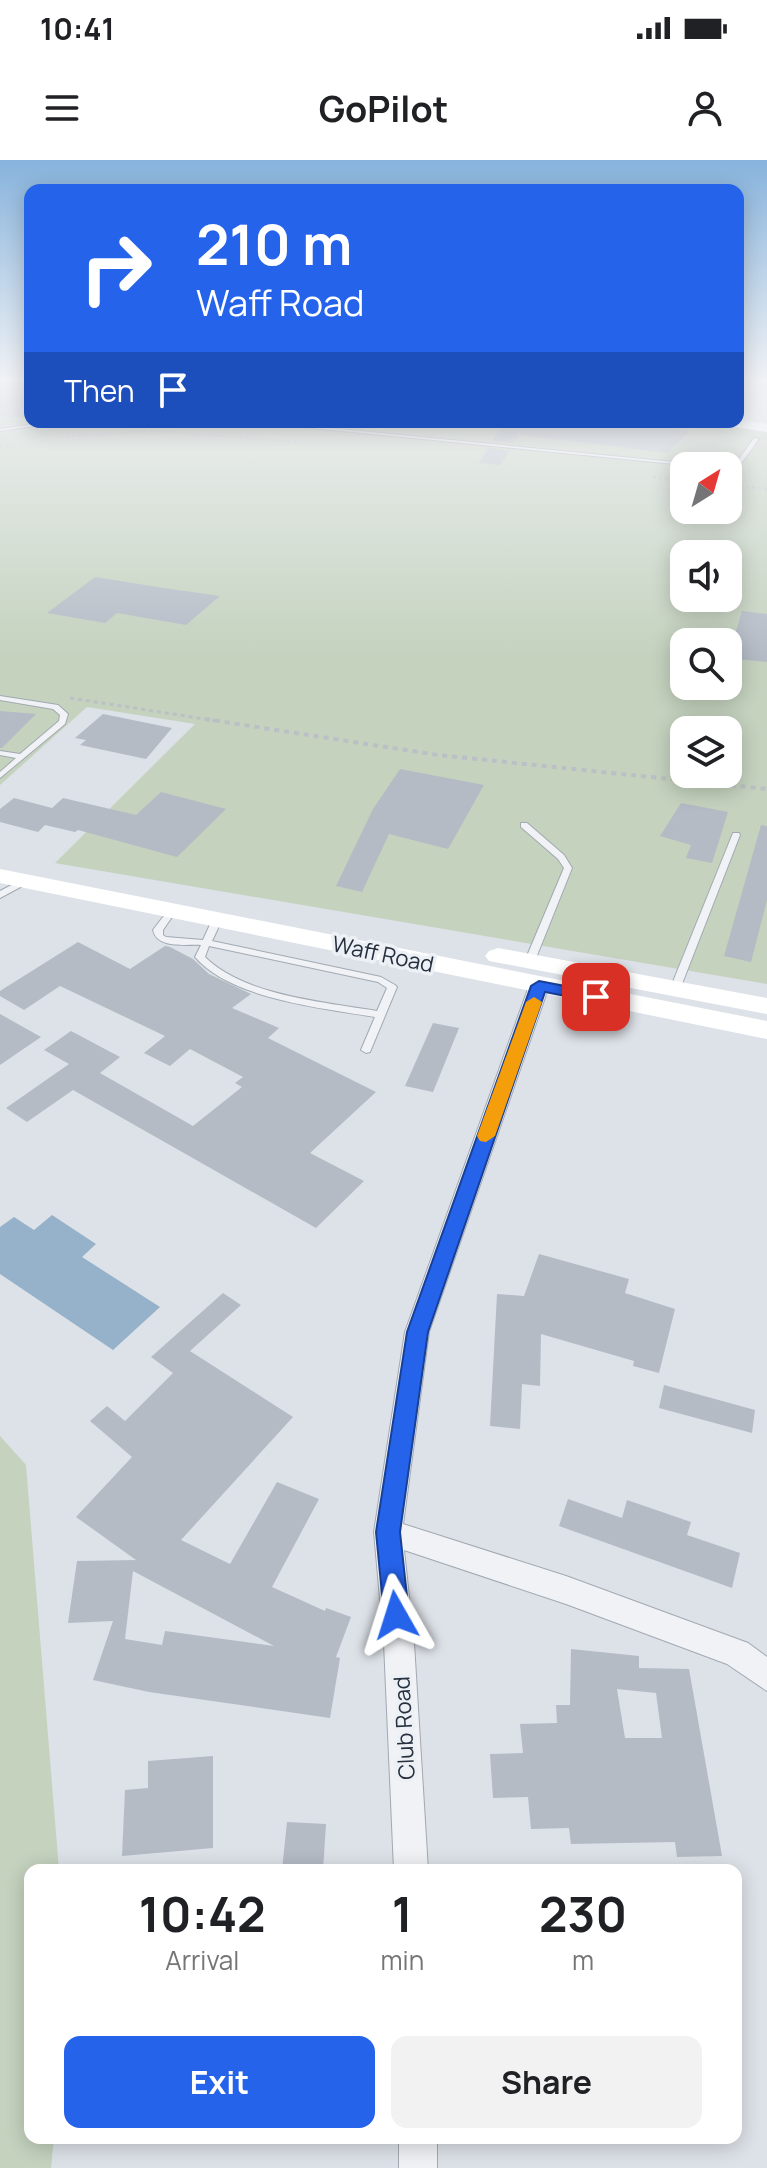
<!DOCTYPE html>
<html lang="en">
<head>
<meta charset="utf-8">
<style>
	:root { --surface:#fff; --page:#f2f2f2; --text:#202124; --muted:#757577; --accent:#2563eb }
	body { margin:0; font-family:Manrope,sans-serif; background:var(--page); color:var(--text); height:100vh; display:flex; flex-direction:column; font-size:30px; white-space:nowrap }
	* { box-sizing:border-box; margin:0 }
	p { font-size:26px; color:var(--muted) }
	.icon { flex:none; width:44px; height:44px; fill:none; stroke:currentColor; stroke-width:2; stroke-linecap:round; stroke-linejoin:round }
	.map { position:relative; flex:1; overflow:hidden }
	.panel { position:absolute; left:24px; top:1704px; width:718px; height:280px; display:flex; flex-direction:column; background:var(--surface); border-radius:16px; box-shadow:0 4px 20px #0003 }
	.panel>* { flex:none }
	.hud { position:absolute; left:24px; top:24px; width:720px; height:244px; border-radius:16px; box-shadow:0 4px 20px #0003; background:#2563eb; color:#fff; overflow:hidden }
	.needle { width:52px; rotate:37deg }
	.tools { position:absolute; left:670px; top:292px; display:grid; gap:16px }
	.tools a { display:grid; place-items:center; width:72px; height:72px; border-radius:16px; background:var(--surface); box-shadow:0 4px 20px #0003; font-size:40px }
	.pin { position:absolute; display:grid; place-items:center; width:68px; height:68px; color:#fff; margin:-34px; border-radius:16px; box-shadow:0 4px 12px #0006 }
	.me { position:absolute; width:88px; margin:-44px; rotate:354deg; stroke-linejoin:round; filter:drop-shadow(0 0 6px #0008) }
	.turn { display:flex; align-items:center; gap:28px; height:168px; padding:0 40px; font-size:36px }
	.turn .icon { width:104px; height:104px; stroke-width:2.5 }
	.turn b { display:block; font-size:56px; line-height:68px }
	.then { display:flex; align-items:center; height:76px; padding:0 40px; background:#0003; gap:16px; font-size:30px }
	.eta { display:flex; justify-content:space-evenly; align-items:center; height:136px; text-align:center }
	.eta b { font-size:48px; font-weight:700; line-height:56px }
	.action { display:flex; gap:16px; margin-top:auto; padding:16px 40px }
	.action a { flex:1; height:92px; border-radius:16px; background:var(--accent); color:#fff; font-size:32px; font-weight:700; line-height:92px; text-align:center }
	.action a+a { background:var(--page); color:var(--text) }
	.status { display:flex; justify-content:space-between; align-items:center; height:56px; padding:0 40px; background:var(--surface); direction:ltr }
	.status svg { height:22px; fill:currentColor }
	header { display:flex; justify-content:space-between; align-items:center; height:104px; padding:0 40px; background:var(--surface); font-size:36px; font-weight:700 }
	.map>svg:first-child { display:block }
	.green { fill:#c4d2be; fill-rule:evenodd }
	.water { fill:#96b1ca }
	.building { fill:#b4bbc5; fill-rule:evenodd }
	.lines { fill:none; stroke-linecap:round; stroke-linejoin:round }
	.lane-casing { stroke:#a2a9b2; stroke-width:2 }
	.street-casing { stroke:#a2a9b2; stroke-width:2 }
	.path-far2 { stroke:#bbc0c6; stroke-width:2; stroke-dasharray:3 3; stroke-linecap:butt }
	.path-far1 { stroke:#bbc0c6; stroke-width:3; stroke-dasharray:4 4; stroke-linecap:butt }
	.path { stroke:#bbc0c6; stroke-width:4; stroke-dasharray:5 5; stroke-linecap:butt }
	.lane { fill:#f0f2f6; fill-rule:evenodd }
	.street { fill:#f0f2f6; fill-rule:evenodd }
	.secondary { fill:#fff; fill-rule:evenodd }
	.route { fill:#2563eb; stroke:#184099; stroke-width:2 }
	.slow { fill:#f59e0b }
	.labels { text-anchor:middle; stroke-width:7; stroke-linejoin:round; paint-order:stroke }
	.street-label { font-size:22px; fill:#26303f; stroke:#edf1f5 }
</style>
</head>
<body>
<div class="status"><b>10:41</b><svg viewBox="0 0 49 12"><path d="M0 12V9h3v3zM5 12V6h3v6zM10 12V3h3v9zM15 12V0h3v12zM26 1h20v11H26zM47 4h2v5h-2z"/></svg></div>
<header><svg class="icon" aria-label="menu" viewBox="0 0 24 24"><path d="M4 6h16M4 12h16M4 18h16"/></svg>GoPilot<svg class="icon" aria-label="person" viewBox="0 0 24 24"><circle cx="12" cy="8" r="4"/><path d="M4 21q1-7 8-7t8 7"/></svg></header>
<div class="map">
<svg width="767" height="2008" viewBox="0 0 767 2008">
	<rect width="100%" height="100%" fill="#dde2e8"/>
	<g class="green">
		<path d="M0 217H30V262H704L767 272V824L55 703 195 564 87 547 0 625ZM684 306H728V350H684ZM684 394H728V438H684ZM684 482H728V526H684ZM684 570H728V614H684Z"/>
		<polygon points="0,1276 26,1305 59,1710 30,1710 30,1978 54,1978 51,2008 0,2008"/>
	</g>
	<polygon class="water" points="52,1055 96,1084 82,1097 160,1147 113,1190 0,1114 0,1067 14,1057 34,1070"/>
	<g class="building">
		<polygon points="20,222 30,223 30,258 0,256 0,226"/>
		<polygon points="504,262 629,262 690,271 668,293 520,275 520,271 513,283 493,281"/>
		<polygon points="488,288 509,291 500,305 479,303"/>
		<polygon points="95,417 164,428 220,436 186,465 117,453 105,463 47,453"/>
		<polygon points="742,451 767,454 767,502 736,499 737,479 734,478"/>
		<polygon points="0,551 36,554 2,588 0,588"/>
		<polygon points="103,554 172,568 146,599 80,585 86,580 75,578"/>
		<polygon points="400,609 484,625 448,689 389,674 362,732 336,726 373,649"/>
		<polygon points="161,632 226,649 177,697 78,670 75,672 45,665 38,672 0,662 0,649 14,638 52,648 63,638 136,655"/>
		<polygon points="681,643 728,652 712,703 686,698 691,685 660,676"/>
		<polygon points="761,665 767,666 767,740 751,802 724,796"/>
		<polygon points="78,782 130,809 165,786 170,787 193,799 209,814 251,834 232,848 279,868 268,878 376,932 310,993 364,1021 316,1068 73,930 27,962 6,948 69,904 44,890 71,871 120,897 100,913 193,966 242,927 235,923 243,917 190,889 170,906 144,893 165,876 60,826 24,850 0,836 0,831"/>
		<polygon points="0,854 41,877 0,905"/>
		<polygon points="433,863 459,868 433,932 405,926"/>
		<polygon points="539,1094 629,1119 625,1133 675,1149 659,1213 633,1206 634,1201 541,1174 540,1226 522,1224 520,1269 490,1266 497,1134 524,1136"/>
		<path d="M223 1133 241 1145 190 1191 293 1257 181 1380 230 1404 277 1322 319 1339 272 1427 325 1451 326 1448 351 1457 336 1497 340 1498 330 1558 149 1532 93 1520 113 1461 68 1463 77 1401 136 1400 76 1357 132 1297 90 1261 107 1246 125 1261 173 1213 151 1197ZM133 1411 274 1486 165 1471 162 1485 125 1479Z"/>
		<polygon points="664,1225 755,1250 752,1273 659,1248"/>
		<polygon points="568,1339 622,1358 627,1340 691,1362 687,1375 740,1393 732,1428 559,1366"/>
		<path d="M571 1489 639 1496V1508L689 1509 722 1696 677 1697 675 1682 571 1684 569 1668 531 1669 528 1637 493 1638 490 1594 523 1593 520 1564 557 1563 556 1545H570ZM617 1529 656 1533 662 1578H625Z"/>
		<polygon points="213,1596 213,1688 122,1696 125,1630 148,1628 148,1601"/>
		<polygon points="287,1662 326,1664 323,1710 282,1710"/>
	</g>
	<g class="lines">
		<g class="lane-casing">
			<g id="lane">
				<polygon points="49,262 62,262 0,271 0,269"/>
				<polygon points="252,262 269,262 714,306 695,306"/>
				<polygon points="754,278 759,279 740,305 728,309 728,306 726,306 736,303"/>
				<polygon points="0,536 58,545 68,554 65,564 0,618 0,612 16,598 0,595 0,591 20,594 59,561 60,555 53,549 0,540"/>
				<polygon points="521,663 527,663 564,695 572,708 534,803 529,806 524,803 564,708 558,699 521,667"/>
				<polygon points="733,673 739,673 740,675 680,829 675,832 672,831 670,829"/>
				<polygon points="25,718 29,721 28,723 0,738 0,731"/>
				<path d="M172 748 176 751 163 770V775L166 777 203 780 212 760 217 757 222 760 212 781 381 817 395 825 397 827 370 892 366 893 361 890 375 857C322 848 231 839 195 797L201 785C185 784 157 789 153 770L169 749ZM209 786 378 822 387 828 377 851C324 842 245 836 205 797Z"/>
			</g>
		</g>
		<g class="street-casing">
			<g id="street">
				<polygon points="539,820 549,826 429,1172 403,1364 566,1416 748,1483 767,1497 767,1531 727,1504 566,1444 404,1390 414,1483 428,1710 394,1710 384,1483 374,1372 405,1172 529,826"/>
				<rect x="399" y="1978" width="38" height="30"/>
			</g>
		</g>
		<g class="path-far2">
			<polyline points="60,277 153,271 309,283"/>
			<polyline points="0,287 18,284"/>
			<polyline points="653,317 684,320"/>
			<polyline points="728,325 767,329"/>
		</g>
		<polyline class="path-far1" points="70,538 218,561"/>
		<polyline class="path" points="205,559 438,595 767,629"/>
		<use href="#lane" class="lane"/>
		<use href="#street" class="street"/>
		<g class="secondary">
			<polygon points="738,260 767,264 767,272 727,266 720,262"/>
			<polygon points="0,709 767,861 767,879 0,723"/>
			<polygon points="498,788 767,838 767,854 489,801 485,796 489,791"/>
		</g>
	</g>
	<linearGradient id="sky" x2="0" y2="1"><stop stop-color="#87b3dc"/><stop offset="0.44" stop-color="#f0f2f5"/><stop offset="1" stop-color="#f0f2f5" stop-opacity="0"/></linearGradient>
	<rect width="767" height="498" fill="url(#sky)"/>
	<polygon class="route" points="539,821 596,832 604,837 596,842 545,832 428,1172 400,1372 409,1455 405,1464 396,1467 388,1464 384,1455 376,1372 407,1172 531,826"/>
	<polygon class="slow" points="534,837 542,842 495,976 486,982 480,981 477,976 526,842"/>
	<g class="labels">
		<g class="street-label">
			<text transform="translate(383 794) rotate(12)" y="8">Waff Road</text>
			<text transform="translate(404 1568) rotate(-93)" y="8">Club Road</text>
		</g>
	</g>
</svg>
<div class="tools">
<a><svg class="needle" viewBox="-14 -14 28 28"><path d="M0-13l5 13h-10z" fill="#e53935"/><path d="M0 13l5-13h-10z" fill="#757577"/></svg></a>
<a><svg class="icon" aria-label="sound" viewBox="0 0 24 24"><path d="M4 9h4l5-4v14l-5-4H4zM17 9q2 3 0 6"/></svg></a>
<a><svg class="icon" aria-label="search" viewBox="0 0 24 24"><circle cx="10" cy="10" r="6"/><path d="M15 15l6 6"/></svg></a>
<a><svg class="icon" aria-label="layers" viewBox="0 0 24 24"><path d="M12 4l9 5-9 5-9-5zM3 14l9 5 9-5"/></svg></a>
</div>
<div class="pin" style="left:596px;top:837px;background:#d93025"><svg class="icon" aria-label="arrive" viewBox="0 0 24 24"><path d="M6 21V4h12l-3 4 3 4H6"/></svg></div>
<svg class="me" style="left:396px;top:1455px" viewBox="-20 -20 40 40"><path d="M0-17L14 15 0 8-14 15z" fill="#2563eb" stroke="#fff" stroke-width="4"/></svg>
<div class="hud">
<div class="turn"><svg class="icon" aria-label="right" viewBox="0 0 24 24"><path d="M7 20v-9h11M14 6l5 5-5 5"/></svg><div><b>210 m</b>Waff Road</div></div>
<div class="then">Then<svg class="icon" aria-label="arrive" viewBox="0 0 24 24"><path d="M6 21V4h12l-3 4 3 4H6"/></svg></div>
</div>
<section class="panel">
<div class="eta">
<div><b>10:42</b><p>Arrival</p></div>
<div><b>1</b><p>min</p></div>
<div><b>230</b><p>m</p></div>
</div>
<div class="action"><a>Exit</a><a>Share</a></div>
</section>
</div>
</body>
</html>
